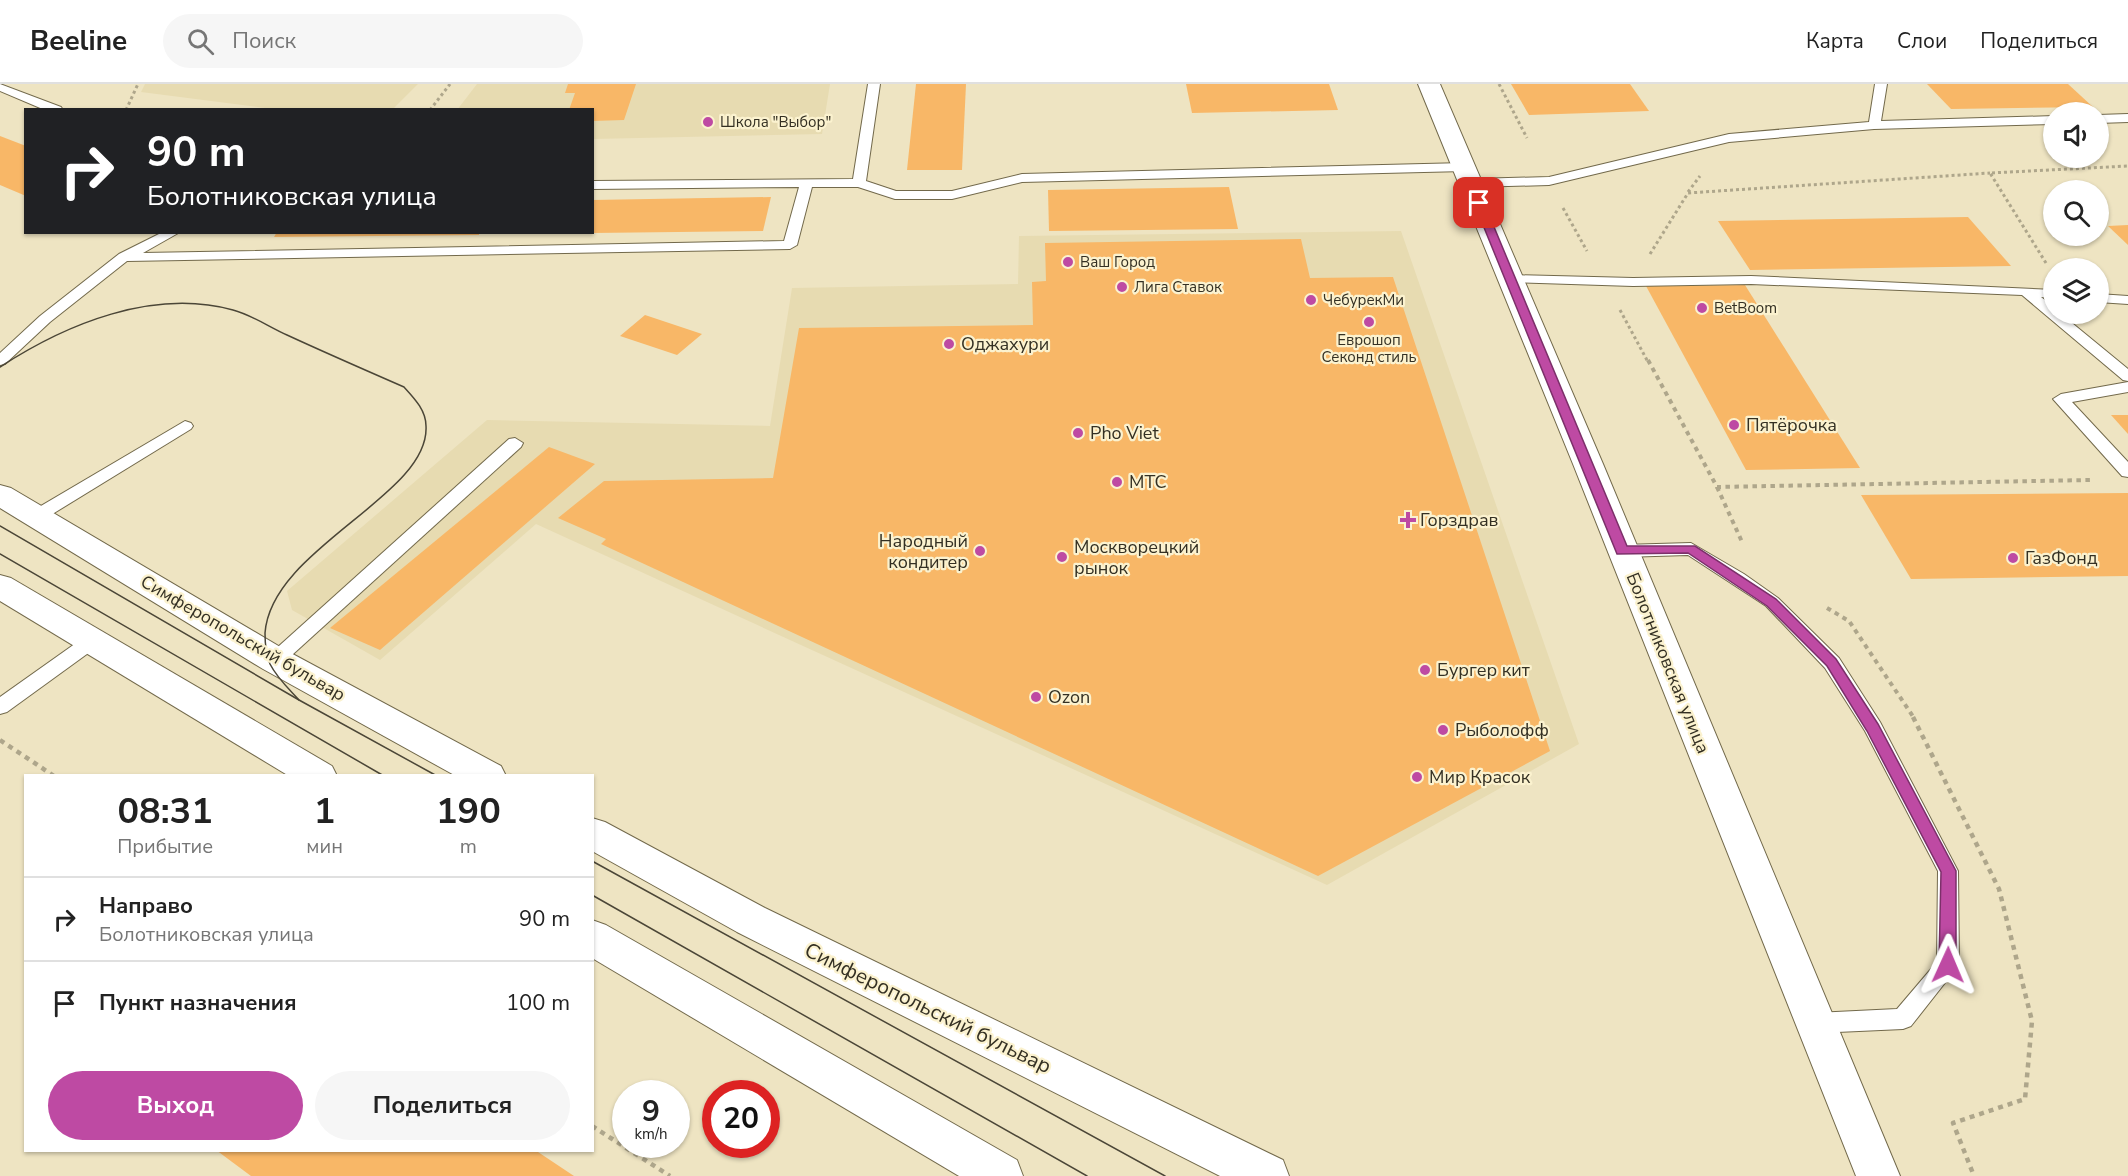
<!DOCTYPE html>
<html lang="ru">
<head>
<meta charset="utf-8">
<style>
	:root { --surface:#fff; --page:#f6f6f6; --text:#222; --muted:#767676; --line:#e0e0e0; --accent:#be4aa3 }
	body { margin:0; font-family:"Nunito Sans",sans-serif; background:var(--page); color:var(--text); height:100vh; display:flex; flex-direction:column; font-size:22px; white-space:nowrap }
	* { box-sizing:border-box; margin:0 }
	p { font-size:20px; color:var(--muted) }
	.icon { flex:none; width:33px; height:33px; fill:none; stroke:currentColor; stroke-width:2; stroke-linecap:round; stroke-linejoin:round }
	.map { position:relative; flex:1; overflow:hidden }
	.details { position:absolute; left:24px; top:690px; width:570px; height:378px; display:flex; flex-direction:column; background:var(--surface); border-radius:0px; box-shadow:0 2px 4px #0004 }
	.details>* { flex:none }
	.hud { position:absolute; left:24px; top:24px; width:570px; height:126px; border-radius:0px; box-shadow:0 2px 4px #0004; background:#202124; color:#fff; overflow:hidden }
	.buttons { position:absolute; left:2043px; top:18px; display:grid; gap:12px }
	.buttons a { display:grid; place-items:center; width:66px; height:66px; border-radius:50%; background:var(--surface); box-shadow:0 2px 4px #0004; font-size:30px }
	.speed { position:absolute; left:612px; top:996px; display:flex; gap:12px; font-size:30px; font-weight:700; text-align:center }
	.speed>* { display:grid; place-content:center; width:78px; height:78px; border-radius:50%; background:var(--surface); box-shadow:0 2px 4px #0004; line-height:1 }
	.speed small { font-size:15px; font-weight:400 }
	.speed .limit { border:9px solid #d22; background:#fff; color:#111 }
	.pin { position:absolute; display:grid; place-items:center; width:51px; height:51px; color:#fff; margin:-26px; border-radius:12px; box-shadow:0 3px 9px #0006 }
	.me { position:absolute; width:66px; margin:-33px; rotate:1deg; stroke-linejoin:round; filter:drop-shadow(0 0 4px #0008) }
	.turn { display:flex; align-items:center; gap:21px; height:126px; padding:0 24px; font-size:27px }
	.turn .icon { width:78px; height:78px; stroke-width:2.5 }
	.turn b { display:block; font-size:42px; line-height:51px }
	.eta { display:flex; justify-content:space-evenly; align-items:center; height:102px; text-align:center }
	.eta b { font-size:36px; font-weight:700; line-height:42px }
	.button { display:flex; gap:12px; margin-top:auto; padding:12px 24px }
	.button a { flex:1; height:69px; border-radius:36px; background:var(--accent); color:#fff; font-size:24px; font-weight:700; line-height:69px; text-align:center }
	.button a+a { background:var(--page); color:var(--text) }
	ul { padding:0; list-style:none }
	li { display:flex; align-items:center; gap:18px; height:84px; padding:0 24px; border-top:2px solid var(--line) }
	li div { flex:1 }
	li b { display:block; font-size:22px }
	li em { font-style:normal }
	header { display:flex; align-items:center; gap:36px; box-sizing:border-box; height:84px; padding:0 30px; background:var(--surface); border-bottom:2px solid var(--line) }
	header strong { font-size:28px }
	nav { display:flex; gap:33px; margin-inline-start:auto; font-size:21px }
	.search { width:420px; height:54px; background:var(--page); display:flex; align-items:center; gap:15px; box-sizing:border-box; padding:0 21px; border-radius:33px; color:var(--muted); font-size:22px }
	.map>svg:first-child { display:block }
	.built { fill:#e7dbb1 }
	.building { fill:#f8b767 }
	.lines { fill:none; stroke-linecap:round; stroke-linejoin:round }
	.service-casing { stroke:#72694b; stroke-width:2 }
	.tertiary-casing { stroke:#72694b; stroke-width:2 }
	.secondary-casing { stroke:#72694b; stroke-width:2 }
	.path-far2 { stroke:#aea68b; stroke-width:3; stroke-dasharray:3 3; stroke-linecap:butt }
	.path-far1 { stroke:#aea68b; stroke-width:4; stroke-dasharray:4.5 4.5; stroke-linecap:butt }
	.path { stroke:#aea68b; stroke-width:4.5; stroke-dasharray:5 5; stroke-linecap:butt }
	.service { fill:#fff; fill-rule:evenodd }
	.tertiary { fill:#fff; fill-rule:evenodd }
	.secondary { fill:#fff; fill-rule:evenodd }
	.tram { stroke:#4b4637; stroke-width:1.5 }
	.route { fill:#be4aa3; stroke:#7c306a; stroke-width:1.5 }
	.poi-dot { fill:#be4aa3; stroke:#fbf2cf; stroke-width:2 }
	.labels { text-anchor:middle; stroke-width:4.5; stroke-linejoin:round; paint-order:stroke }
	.far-poi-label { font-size:15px; fill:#343023; stroke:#fbf2cf; text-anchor:start }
	.poi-label { font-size:18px; fill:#343023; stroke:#fbf2cf; text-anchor:start }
	.street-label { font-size:18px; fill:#343023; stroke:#fbf2cf }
	.near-street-label { font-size:21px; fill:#343023; stroke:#fbf2cf }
</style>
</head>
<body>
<header>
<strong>Beeline</strong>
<div class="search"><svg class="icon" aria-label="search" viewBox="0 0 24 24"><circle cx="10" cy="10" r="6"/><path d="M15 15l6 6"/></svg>Поиск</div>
<nav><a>Карта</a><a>Слои</a><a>Поделиться</a></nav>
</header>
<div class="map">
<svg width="2128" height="1092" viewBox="0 0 2128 1092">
	<rect width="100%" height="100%" fill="#eee4c2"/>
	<g class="built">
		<polygon points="145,0 418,0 392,26 273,25 141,8"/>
		<polygon points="477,0 830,0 822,50 593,55 592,26 457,26"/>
		<polygon points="1401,147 1579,660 1327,801 536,440 380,576 292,526 287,507 487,336 770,342 792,204 1018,200 1019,152"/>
	</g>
	<g class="building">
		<polygon points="568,0 636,0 624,36 592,37 592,26 569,26 575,9 565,9"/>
		<polygon points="916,0 966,0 962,86 907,86"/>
		<polygon points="1186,0 1329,0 1338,26 1192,29"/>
		<polygon points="1511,0 1630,0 1649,27 1529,31"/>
		<polygon points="1927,0 2068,0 2093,23 1951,25"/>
		<polygon points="0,52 26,62 26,112 0,101"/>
		<polygon points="1229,103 1238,145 1049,147 1048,106"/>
		<polygon points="771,113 763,147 592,149 592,116"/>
		<polygon points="1968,133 2011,182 1750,186 1718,137"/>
		<polygon points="2128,141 2128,161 2108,142"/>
		<polygon points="277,148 479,148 479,151 274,153"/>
		<polygon points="1301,155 1310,194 1393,193 1550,667 1318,792 601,460 606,455 558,434 604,397 773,394 799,244 1033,241 1032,198 1046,197 1045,159"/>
		<polygon points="1745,201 1860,384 1746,386 1646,202"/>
		<polygon points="645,231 702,250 677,271 620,252"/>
		<polygon points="2111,331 2128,331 2128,350"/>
		<polygon points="549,363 595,380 380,566 330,544"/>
		<polygon points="2128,409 2128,492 1911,495 1861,411"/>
		<polygon points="216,1066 535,1066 574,1092 251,1092"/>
	</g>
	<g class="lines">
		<g class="service-casing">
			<g id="service">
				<polygon points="0,0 61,23 63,26 45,26 0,7"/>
				<polygon points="868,0 880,0 866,97 896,107 952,107 1022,90 1465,79 1471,83 1465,87 1022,98 952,115 895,115 858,103 812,103 797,161 790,165 127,177 50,238 5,280 0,281 0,269 40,232 119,170 163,148 180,148 143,169 784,157 799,103 592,105 592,97 853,95"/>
				<polygon points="1875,0 1887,0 1881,37 2054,32 2054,40 1874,45 1729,58 1549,101 1472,103 1466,99 1472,95 1549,93 1729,50 1869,38"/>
				<polygon points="2128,30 2128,38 2098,39 2098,31"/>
				<polygon points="1510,191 1633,194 1751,192 2054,206 2054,214 2041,213 2054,223 2054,230 2061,230 2128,285 2128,297 2123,296 2022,211 1751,200 1633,202 1505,198 1503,195"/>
				<polygon points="2098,210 2128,212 2128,220 2098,218"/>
				<polygon points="2128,298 2128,308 2072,318 2128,378 2128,393 2122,392 2053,315 2061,310"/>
				<polygon points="185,337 191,339 193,342 191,345 41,437 29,437 27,433 29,429"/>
				<polygon points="515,354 523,359 521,363 281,581 275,583 269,581 266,576 269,571 509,355"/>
				<polygon points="1691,459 1744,490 1778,514 1839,574 1880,638 1958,787 1959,881 1911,942 1903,945 1815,949 1807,946 1804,939 1807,932 1815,929 1897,925 1937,878 1938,787 1865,647 1825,584 1766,522 1688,471 1622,473 1616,471 1613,467 1616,463 1622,461"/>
				<polygon points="92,550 98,552 101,557 98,562 7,628 0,630 0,613 86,552"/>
			</g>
		</g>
		<g class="tertiary-casing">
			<polygon id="tertiary" points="1418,0 1440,0 1603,380 1900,1092 1856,1092 1573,380"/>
		</g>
		<g class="secondary-casing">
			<g id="secondary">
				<polygon points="0,401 11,404 287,567 501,682 506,692 456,692 263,585 0,424"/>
				<polygon points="0,491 11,494 332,682 337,692 289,692 0,517"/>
				<polygon points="592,734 605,738 765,824 1283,1076 1289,1092 1220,1092 737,848 592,767"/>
				<polygon points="592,836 606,841 1017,1076 1023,1092 959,1092 592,874"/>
			</g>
		</g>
		<g class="path-far2">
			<polyline points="1499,0 1527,54"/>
			<polyline points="126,26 138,0"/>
			<polyline points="430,26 450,0"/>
			<polyline points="1688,108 1700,92"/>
			<polyline points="1563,124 1587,167"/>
			<polyline points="1650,170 1688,109 1990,89"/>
			<polyline points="2046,179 1990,89 2128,82"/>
			<polyline points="1620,226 1648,278"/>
		</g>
		<g class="path-far1">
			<polyline points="1648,276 1717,403 2090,396"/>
			<polyline points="1717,403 1743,460"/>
			<polyline points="1827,524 1849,537 1914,634"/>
		</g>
		<g class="path">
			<polyline points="1913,633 1999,805 2032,937 2025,1015 1953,1039 1974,1092"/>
			<polyline points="0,656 54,692"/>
			<polyline points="592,1042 670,1092"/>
		</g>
		<use href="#service" class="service"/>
		<use href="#tertiary" class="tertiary"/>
		<use href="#secondary" class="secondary"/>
		<g class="tram">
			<path d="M0 283C66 240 153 204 233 226 252 231 269 243 287 251 326 269 365 286 404 303 414 314 426 326 426 342 430 412 271 464 265 549 265 560 266 571 270 580 277 594 289 605 299 616"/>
			<polyline points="0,442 299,616 437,692"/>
			<polyline points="0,470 384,692"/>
			<polyline points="592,777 1165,1092"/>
			<polyline points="592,811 1087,1092"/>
		</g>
	</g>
	<polygon class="route" points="1476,117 1484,119 1627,462 1695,462 1776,515 1836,575 1878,640 1956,787 1956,881 1953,887 1948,889 1942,887 1939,881 1941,788 1867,647 1827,582 1767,522 1688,469 1617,470 1474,119"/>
	<g class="poi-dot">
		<circle cx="708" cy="38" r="6"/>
		<circle cx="1068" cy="178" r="6"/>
		<circle cx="1122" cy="203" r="6"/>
		<circle cx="1311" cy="216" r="6"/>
		<circle cx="1702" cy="224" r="6"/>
		<circle cx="1369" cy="238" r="6"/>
		<circle cx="949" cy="260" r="6"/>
		<circle cx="1734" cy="341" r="6"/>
		<circle cx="1078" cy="349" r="6"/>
		<circle cx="1117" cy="398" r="6"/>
		<path d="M1405 427h6v6h6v6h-6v6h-6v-6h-6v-6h6z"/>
		<circle cx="980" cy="467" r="6"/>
		<circle cx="1062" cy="473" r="6"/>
		<circle cx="2013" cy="474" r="6"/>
		<circle cx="1425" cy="586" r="6"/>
		<circle cx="1036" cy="613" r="6"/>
		<circle cx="1443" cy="646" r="6"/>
		<circle cx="1417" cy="693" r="6"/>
	</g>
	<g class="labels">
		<g class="far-poi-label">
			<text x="720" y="43">Школа "Выбор"</text>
			<text x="1080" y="183">Ваш Город</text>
			<text x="1134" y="208">Лига Ставок</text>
			<text x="1323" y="221">ЧебурекМи</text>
			<text x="1714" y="229">BetBoom</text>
			<text x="1369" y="261" text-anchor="middle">Еврошоп<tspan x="1369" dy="17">Секонд стиль</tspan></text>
		</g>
		<g class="poi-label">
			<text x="961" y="266">Оджахури</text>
			<text x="1746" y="347">Пятёрочка</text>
			<text x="1090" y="355">Pho Viet</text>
			<text x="1129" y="404">МТС</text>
			<text x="1420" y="442">Горздрав</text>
			<text x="968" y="463" text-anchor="end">Народный<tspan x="968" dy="21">кондитер</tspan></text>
			<text x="1074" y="469">Москворецкий<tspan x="1074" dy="21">рынок</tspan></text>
			<text x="2025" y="480">ГазФонд</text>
			<text x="1437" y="592">Бургер кит</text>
			<text x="1048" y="619">Ozon</text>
			<text x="1455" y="652">Рыболофф</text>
			<text x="1429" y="699">Мир Красок</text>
		</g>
		<g class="street-label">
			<text transform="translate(243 554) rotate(30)" y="6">Симферопольский бульвар</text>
			<text transform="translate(1668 579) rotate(68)" y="6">Болотниковская улица</text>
		</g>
		<g class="near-street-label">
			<text transform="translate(928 924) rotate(26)" y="7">Симферопольский бульвар</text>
		</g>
	</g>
</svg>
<div class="buttons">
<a><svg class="icon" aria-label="sound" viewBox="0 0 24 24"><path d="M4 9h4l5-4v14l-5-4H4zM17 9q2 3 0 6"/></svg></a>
<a><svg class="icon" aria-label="search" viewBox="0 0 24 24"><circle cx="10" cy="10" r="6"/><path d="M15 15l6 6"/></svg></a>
<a><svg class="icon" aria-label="layers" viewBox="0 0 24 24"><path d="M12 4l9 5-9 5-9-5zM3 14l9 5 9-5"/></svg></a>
</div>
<div class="speed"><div>9<small>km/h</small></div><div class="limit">20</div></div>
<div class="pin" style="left:1479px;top:119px;background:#d93025"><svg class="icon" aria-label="arrive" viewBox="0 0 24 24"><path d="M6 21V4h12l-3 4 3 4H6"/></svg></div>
<svg class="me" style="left:1948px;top:881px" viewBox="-20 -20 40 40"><path d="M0-17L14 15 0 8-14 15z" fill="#be4aa3" stroke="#fff" stroke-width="4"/></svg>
<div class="hud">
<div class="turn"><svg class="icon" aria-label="right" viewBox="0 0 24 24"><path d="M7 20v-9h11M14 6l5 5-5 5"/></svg><div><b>90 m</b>Болотниковская улица</div></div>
</div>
<section class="details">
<div class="eta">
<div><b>08:31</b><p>Прибытие</p></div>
<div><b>1</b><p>мин</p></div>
<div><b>190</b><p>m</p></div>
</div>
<ul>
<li><svg class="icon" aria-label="right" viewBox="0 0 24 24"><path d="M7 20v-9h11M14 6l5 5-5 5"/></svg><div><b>Направо</b><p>Болотниковская улица</p></div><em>90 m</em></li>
<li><svg class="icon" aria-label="arrive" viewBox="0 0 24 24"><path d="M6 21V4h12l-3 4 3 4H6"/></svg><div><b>Пункт назначения</b></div><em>100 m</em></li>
</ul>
<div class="button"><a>Выход</a><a>Поделиться</a></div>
</section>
</div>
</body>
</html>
